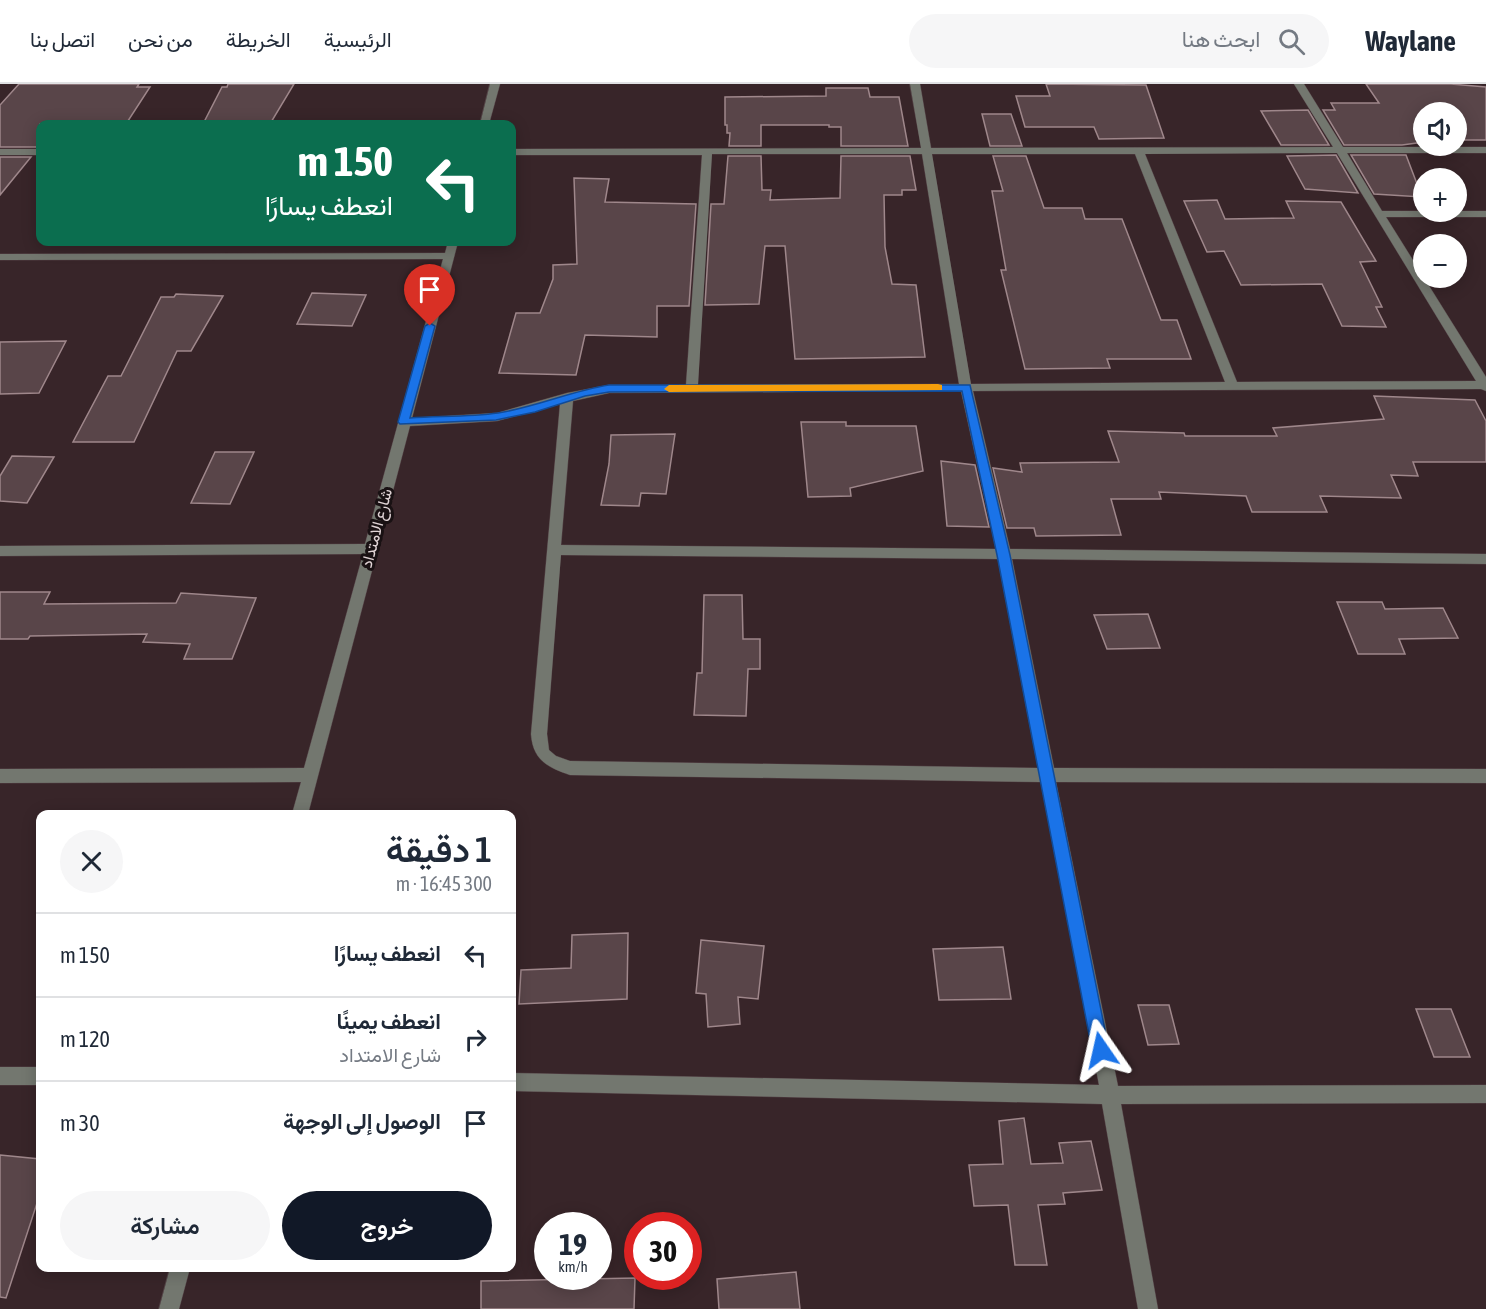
<!DOCTYPE html>
<html lang="ar">
<head>
<meta charset="utf-8">
<style>
	:root { --surface:#fff; --page:#f6f6f7; --text:#1f2937; --muted:#747a83; --line:#e0e1e3; --accent:#111827 }
	body { margin:0; font-family:"Asap Condensed",Vazirmatn,sans-serif; background:var(--page); color:var(--text); direction:rtl; height:100vh; display:flex; flex-direction:column; font-size:22px; white-space:nowrap }
	* { box-sizing:border-box; margin:0 }
	p { font-size:20px; color:var(--muted) }
	.icon { flex:none; width:33px; height:33px; fill:none; stroke:currentColor; stroke-width:2; stroke-linecap:round; stroke-linejoin:round }
	.map { position:relative; flex:1; overflow:hidden; direction:ltr }
	.drawer { position:absolute; left:36px; top:726px; width:480px; height:462px; display:flex; flex-direction:column; background:var(--surface); border-radius:12px; box-shadow:0 3px 15px #0003; direction:rtl }
	.drawer>* { flex:none }
	.top-card { position:absolute; left:36px; top:36px; width:480px; height:126px; border-radius:12px; box-shadow:0 3px 15px #0003; direction:rtl; background:#0b6e4f; color:#fff; overflow:hidden }
	.buttons { position:absolute; left:1413px; top:18px; display:grid; gap:12px }
	.buttons a { display:grid; place-items:center; width:54px; height:54px; border-radius:50%; background:var(--surface); box-shadow:0 3px 15px #0003; font-size:30px }
	.speed { position:absolute; left:534px; top:1128px; display:flex; gap:12px; font-size:30px; font-weight:700; text-align:center }
	.speed>* { display:grid; place-content:center; width:78px; height:78px; border-radius:50%; background:var(--surface); box-shadow:0 3px 15px #0003; line-height:1 }
	.speed small { font-size:15px; font-weight:400 }
	.speed .limit { border:9px solid #d22; background:#fff; color:#111 }
	.pin { position:absolute; display:grid; place-items:center; width:51px; height:51px; color:#fff; margin:-62px -26px; border-radius:50% 50% 50% 0; rotate:-45deg; box-shadow:0 0 6px #0007 }
	.pin .icon { rotate:45deg }
	.me { position:absolute; width:66px; margin:-33px; rotate:349deg; stroke-linejoin:round; filter:drop-shadow(0 0 4px #0008) }
	.turn { display:flex; align-items:center; gap:21px; height:126px; padding:0 24px; font-size:27px }
	.turn .icon { width:78px; height:78px; stroke-width:2.5 }
	.turn b { display:block; font-size:42px; line-height:51px }
	.round { display:grid; place-items:center; flex:none; width:63px; height:63px; border-radius:32px; background:var(--page) }
	.headline { display:flex; align-items:center; justify-content:space-between; height:102px; padding:0 24px }
	h1 { font-size:36px; font-weight:600; line-height:45px }
	.primary-button { display:flex; gap:12px; margin-top:auto; padding:12px 24px }
	.primary-button a { flex:1; height:69px; border-radius:36px; background:var(--accent); color:#fff; font-size:24px; font-weight:600; line-height:69px; text-align:center }
	.primary-button a+a { background:var(--page); color:var(--text) }
	ul { padding:0; list-style:none }
	li { display:flex; align-items:center; gap:18px; height:84px; padding:0 24px; border-top:2px solid var(--line) }
	li div { flex:1 }
	li b { display:block; font-size:22px }
	li em { font-style:normal }
	header { display:flex; align-items:center; gap:36px; box-sizing:border-box; height:84px; padding:0 30px; background:var(--surface); border-bottom:2px solid var(--line) }
	header strong { font-size:28px }
	nav { display:flex; gap:33px; margin-inline-start:auto; font-size:21px }
	.search { width:420px; height:54px; background:var(--page); display:flex; align-items:center; gap:15px; box-sizing:border-box; padding:0 21px; border-radius:33px; color:var(--muted); font-size:22px }
	.map>svg:first-child { display:block }
	.building { fill:#594549; stroke:#9f878b; stroke-width:1.5 }
	.lines { fill:none; stroke-linecap:round; stroke-linejoin:round }
	.minor-casing { stroke:#534145; stroke-width:1 }
	.minor { fill:#73776f; fill-rule:evenodd }
	.route { fill:#1a73e8; stroke:#114b97; stroke-width:1.5 }
	.slow { fill:#f59e0b }
	.labels { text-anchor:middle; stroke-width:6; stroke-linejoin:round; paint-order:stroke }
	.street-label { font-size:16px; fill:#e1d4d6; stroke:#191113 }
</style>
</head>
<body>
<header>
<strong>Waylane</strong>
<div class="search"><svg class="icon" aria-label="search" viewBox="0 0 24 24"><circle cx="10" cy="10" r="6"/><path d="M15 15l6 6"/></svg>ابحث هنا</div>
<nav><a>الرئيسية</a><a>الخريطة</a><a>من نحن</a><a>اتصل بنا</a></nav>
</header>
<div class="map">
<svg width="1486" height="1225" viewBox="0 0 1486 1225">
	<rect width="100%" height="100%" fill="#382529"/>
	<g class="building">
		<polygon points="19,0 139,0 137,3 150,3 126,40 40,40 39,63 0,63 0,21"/>
		<polygon points="228,0 294,0 270,40 203,40 222,3 227,3"/>
		<polygon points="1046,0 1146,1 1164,54 1099,55 1094,43 1025,43 1016,12 1050,12"/>
		<polygon points="1366,0 1451,0 1486,3 1486,56 1456,56 1456,28 1424,28 1424,58 1402,61 1344,61 1323,26 1335,26 1331,19 1379,19"/>
		<polygon points="826,4 868,4 870,13 899,13 908,62 841,62 841,43 829,43 829,41 761,41 761,62 729,62 730,49 727,49 727,41 725,41 725,13 826,12"/>
		<polygon points="1308,26 1329,61 1281,61 1261,27"/>
		<polygon points="982,30 1011,30 1022,62 990,62"/>
		<polygon points="1336,71 1358,109 1305,105 1287,72"/>
		<polygon points="1351,71 1406,71 1422,113 1374,110"/>
		<polygon points="728,72 761,72 762,106 771,106 770,116 840,114 841,72 910,72 916,106 902,106 902,111 884,111 885,163 892,200 916,201 925,273 795,275 785,162 765,162 759,220 705,221 711,120 724,120"/>
		<polygon points="993,72 1026,72 1044,124 1082,124 1085,135 1122,135 1161,236 1177,236 1191,275 1107,275 1110,284 1025,285 1001,186 1006,186 992,107 1003,107"/>
		<polygon points="0,73 31,73 0,111"/>
		<polygon points="574,94 609,95 605,118 696,120 689,222 657,222 657,253 585,251 576,291 499,289 516,229 540,229 553,195 553,181 577,180"/>
		<polygon points="1217,116 1225,135 1294,134 1286,117 1341,118 1376,177 1360,178 1382,223 1376,223 1386,243 1342,242 1322,200 1241,201 1224,167 1207,168 1184,117"/>
		<polygon points="312,209 366,211 352,242 297,240"/>
		<polygon points="176,210 223,212 191,267 177,267 134,358 73,358 108,292 121,292 161,213 174,213"/>
		<polygon points="66,257 39,309 0,310 0,258"/>
		<polygon points="1374,312 1475,316 1486,337 1486,378 1413,378 1418,392 1391,391 1401,414 1320,412 1327,428 1252,428 1246,412 1159,408 1161,415 1111,415 1121,451 1036,452 1034,444 1007,444 993,384 1022,388 1020,379 1119,378 1108,347 1184,349 1185,352 1277,352 1273,344 1384,335"/>
		<polygon points="801,338 846,338 846,342 916,342 923,387 850,404 851,412 808,413"/>
		<polygon points="675,350 666,410 641,409 639,422 601,421 609,380 611,351"/>
		<polygon points="215,368 254,368 230,420 191,419"/>
		<polygon points="12,372 54,373 27,419 0,417 0,392"/>
		<polygon points="941,377 975,381 989,443 947,442"/>
		<polygon points="0,508 50,508 44,520 176,519 181,509 256,514 232,575 184,575 190,560 143,558 147,550 30,552 28,555 0,555"/>
		<polygon points="704,511 742,511 743,555 760,555 760,585 748,585 746,632 694,631 697,589 702,589"/>
		<polygon points="1337,518 1382,518 1385,525 1443,524 1458,554 1399,555 1405,570 1358,570"/>
		<polygon points="1148,530 1160,564 1107,565 1094,531"/>
		<polygon points="628,849 627,915 519,920 521,886 571,884 572,851"/>
		<polygon points="701,856 764,862 758,915 738,913 740,940 708,943 706,910 696,909"/>
		<polygon points="1003,863 1011,915 939,916 933,865"/>
		<polygon points="1138,921 1169,921 1179,960 1148,961"/>
		<polygon points="1416,925 1451,925 1470,973 1434,973"/>
		<polygon points="1024,1034 1031,1080 1063,1079 1059,1059 1091,1057 1102,1106 1063,1109 1065,1120 1038,1121 1047,1181 1015,1181 1008,1121 974,1122 969,1081 1003,1080 999,1037"/>
		<polygon points="0,1071 40,1075 40,1110 6,1214 0,1213"/>
		<polygon points="796,1188 800,1225 719,1225 717,1195"/>
		<polygon points="635,1194 634,1225 481,1225 481,1197"/>
	</g>
	<g class="lines">
		<g class="minor-casing">
			<g id="minor">
				<polygon points="490,0 500,0 489,40 480,40"/>
				<path d="M910 0H920L931 64 1333 63 1294 0H1304L1343 63H1486V69H1347L1382 127H1486V133H1386L1486 293V307L1481 305 973 307 1010 465 1486 470V480L1012 475 1054 684 1486 685V699L1056 698 1118 1002 1486 1001V1019L1121 1020 1158 1225H1138L1102 1020 512 1007V989L1099 1001 1041 698 570 691C547 683 533 676 531 650L560 320 497 337 410 342 308 730H292L301 698 0 699V685L304 684 363 470 0 472V462L365 460 443 175 0 176V170L445 169 448 158H458L412 334 497 329 567 309 609 301H686L702 71H512V65L921 64ZM1337 69 1476 297 1237 298 1145 70ZM712 70H922L959 300 698 301ZM932 70H1135L1225 298 971 300ZM961 307 996 465 561 461 573 317 609 309ZM561 471 998 475 1038 684 570 677 556 672 549 666 547 650Z"/>
				<rect x="0" y="65" width="40" height="6"/>
				<rect x="0" y="983" width="40" height="18"/>
				<polygon points="170,1184 190,1184 179,1225 159,1225"/>
			</g>
		</g>
		<use href="#minor" class="minor"/>
	</g>
	<path class="route" d="M430 239 435 242 410 334C439 332 469 333 498 329 536 323 571 307 609 301H970L1010 471 1109 966 1107 971 1101 974 1095 971 1092 966 997 471 962 307 609 308 585 312 535 328 496 336 400 340 398 338 425 242Z"/>
	<polygon class="slow" points="938,300 942,301 942,306 669,308 664,305 669,301"/>
	<g class="labels">
		<g class="street-label">
			<text transform="translate(376 444) rotate(-75)" y="6">شارع الامتداد</text>
		</g>
	</g>
</svg>
<div class="buttons">
<a><svg class="icon" aria-label="sound" viewBox="0 0 24 24"><path d="M4 9h4l5-4v14l-5-4H4zM17 9q2 3 0 6"/></svg></a>
<a>+</a>
<a>−</a>
</div>
<div class="speed"><div>19<small>km/h</small></div><div class="limit">30</div></div>
<div class="pin" style="left:430px;top:242px;background:#d93025"><svg class="icon" aria-label="arrive" viewBox="0 0 24 24"><path d="M6 21V4h12l-3 4 3 4H6"/></svg></div>
<svg class="me" style="left:1101px;top:966px" viewBox="-20 -20 40 40"><path d="M0-17L14 15 0 8-14 15z" fill="#1a73e8" stroke="#fff" stroke-width="4"/></svg>
<div class="top-card">
<div class="turn"><svg class="icon" aria-label="left" viewBox="0 0 24 24"><path d="M17 20v-9H6M10 6l-5 5 5 5"/></svg><div><b>150 m</b>انعطف يسارًا</div></div>
</div>
<section class="drawer">
<div class="headline"><div><h1>1 دقيقة</h1><p>300 m · 16:45</p></div><a class="round"><svg class="icon" aria-label="close" viewBox="0 0 24 24"><path d="M6 6l12 12M18 6L6 18"/></svg></a></div>
<ul>
<li><svg class="icon" aria-label="left" viewBox="0 0 24 24"><path d="M17 20v-9H6M10 6l-5 5 5 5"/></svg><div><b>انعطف يسارًا</b></div><em>150 m</em></li>
<li><svg class="icon" aria-label="right" viewBox="0 0 24 24"><path d="M7 20v-9h11M14 6l5 5-5 5"/></svg><div><b>انعطف يمينًا</b><p>شارع الامتداد</p></div><em>120 m</em></li>
<li><svg class="icon" aria-label="arrive" viewBox="0 0 24 24"><path d="M6 21V4h12l-3 4 3 4H6"/></svg><div><b>الوصول إلى الوجهة</b></div><em>30 m</em></li>
</ul>
<div class="primary-button"><a>خروج</a><a>مشاركة</a></div>
</section>
</div>
</body>
</html>
